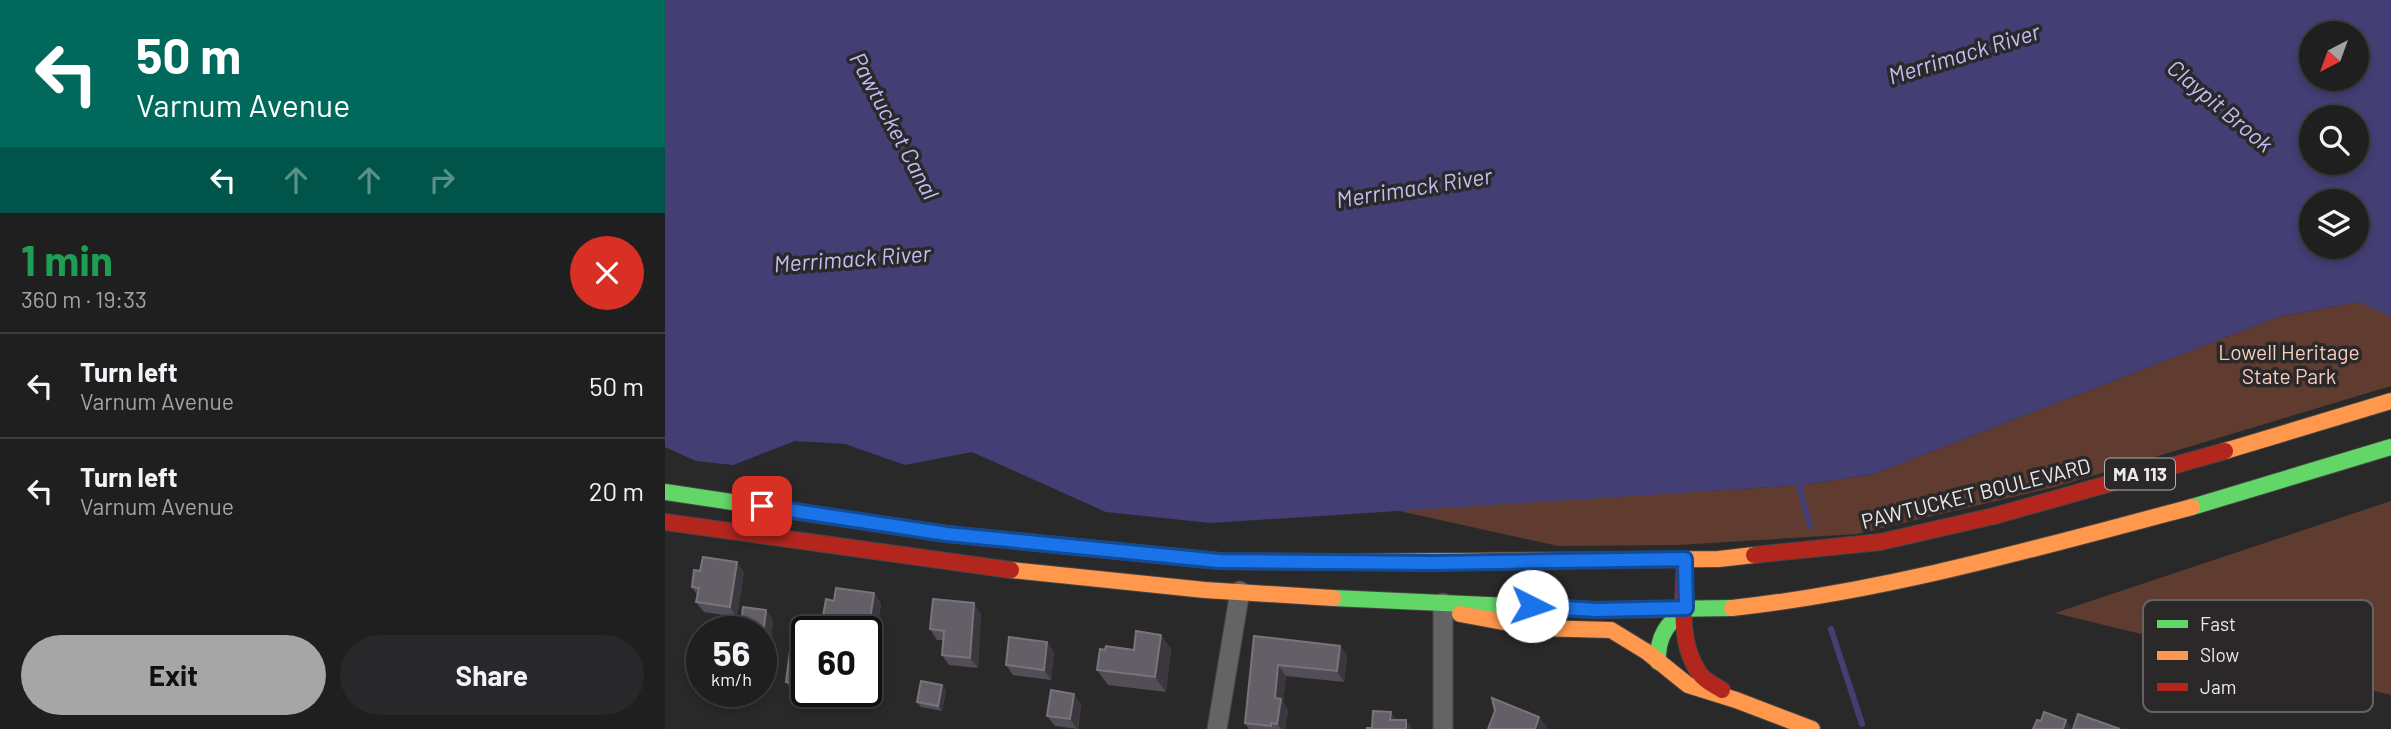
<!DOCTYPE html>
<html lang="en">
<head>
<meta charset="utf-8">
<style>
	:root { --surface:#201f20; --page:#282729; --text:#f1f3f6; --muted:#a2a2a5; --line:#3d3d3e; --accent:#a7a6a7 }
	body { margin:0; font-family:Barlow,sans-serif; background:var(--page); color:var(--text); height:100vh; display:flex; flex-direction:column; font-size:26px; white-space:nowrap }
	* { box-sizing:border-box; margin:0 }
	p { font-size:23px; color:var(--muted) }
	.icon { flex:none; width:38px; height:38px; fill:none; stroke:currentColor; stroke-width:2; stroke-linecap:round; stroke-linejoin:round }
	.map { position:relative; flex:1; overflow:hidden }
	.panel { display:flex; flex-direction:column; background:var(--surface); width:665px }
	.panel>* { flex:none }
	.hud { background:#00695c; color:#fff; overflow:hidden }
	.needle { width:46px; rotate:221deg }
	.controls { position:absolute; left:1634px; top:21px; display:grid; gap:14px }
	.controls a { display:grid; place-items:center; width:70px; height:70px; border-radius:50%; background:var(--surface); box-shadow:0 4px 10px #0003,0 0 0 2px var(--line); font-size:35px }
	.speed { position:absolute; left:21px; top:616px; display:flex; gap:14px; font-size:35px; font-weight:700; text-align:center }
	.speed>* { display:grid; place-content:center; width:91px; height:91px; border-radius:50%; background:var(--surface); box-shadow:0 4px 10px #0003,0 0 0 2px var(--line); line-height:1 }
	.speed small { font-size:18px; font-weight:400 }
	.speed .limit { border:4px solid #111; border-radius:10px; background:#fff; color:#111 }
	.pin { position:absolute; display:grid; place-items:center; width:60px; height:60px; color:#fff; margin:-30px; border-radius:14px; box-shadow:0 4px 10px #0006 }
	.me { position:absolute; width:77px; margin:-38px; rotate:94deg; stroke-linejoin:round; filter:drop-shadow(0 0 5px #0008) }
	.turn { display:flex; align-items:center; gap:24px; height:147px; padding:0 21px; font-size:32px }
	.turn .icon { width:91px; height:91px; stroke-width:2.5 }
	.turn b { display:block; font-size:49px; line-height:60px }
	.lanes { display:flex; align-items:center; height:66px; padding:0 21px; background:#0003; justify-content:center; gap:35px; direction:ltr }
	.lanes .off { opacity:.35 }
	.round { display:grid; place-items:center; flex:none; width:74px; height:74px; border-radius:37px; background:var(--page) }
	.overview { display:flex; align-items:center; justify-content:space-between; height:119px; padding:0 21px }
	h1 { font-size:42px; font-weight:700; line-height:52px; color:#1e9e55 }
	.primary-button { display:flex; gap:14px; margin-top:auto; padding:14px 21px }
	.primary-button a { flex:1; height:80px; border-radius:42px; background:var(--accent); color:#111; font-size:28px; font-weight:700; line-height:80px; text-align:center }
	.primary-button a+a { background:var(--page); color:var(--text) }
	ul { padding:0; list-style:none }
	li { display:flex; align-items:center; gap:21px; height:105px; padding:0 21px; border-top:2px solid var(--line) }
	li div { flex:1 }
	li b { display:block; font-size:26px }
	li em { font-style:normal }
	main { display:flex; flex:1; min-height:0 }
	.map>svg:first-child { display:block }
	.green { fill:#603c30 }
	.water { fill:#433e74; fill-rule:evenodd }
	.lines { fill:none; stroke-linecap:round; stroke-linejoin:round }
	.stream { stroke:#433e74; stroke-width:6 }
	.street-casing { stroke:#464546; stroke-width:21 }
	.fast-casing { stroke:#464546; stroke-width:18 }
	.slow-casing { stroke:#464546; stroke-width:18 }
	.jam-casing { stroke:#464546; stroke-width:18 }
	.street { stroke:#656465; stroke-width:19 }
	.fast { stroke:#63d668; stroke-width:16 }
	.slow { stroke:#ff974d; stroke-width:16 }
	.jam { stroke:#b3261e; stroke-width:16 }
	.wall { fill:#534d56 }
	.shaded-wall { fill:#3c373e }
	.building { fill:#645e66; stroke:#79737b; stroke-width:2 }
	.route-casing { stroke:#114b97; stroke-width:18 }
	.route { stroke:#1a73e8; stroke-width:12 }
	.labels { text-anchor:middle; stroke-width:7; stroke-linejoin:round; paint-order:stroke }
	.shield { fill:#2b282a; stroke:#b1afb0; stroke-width:2 }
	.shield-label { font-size:19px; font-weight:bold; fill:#ebe9ea }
	.park-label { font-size:21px; fill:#f6cdbf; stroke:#2b282a }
	.street-label { font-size:21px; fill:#ebe9ea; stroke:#2b282a }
	.water-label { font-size:23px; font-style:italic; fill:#c0bff5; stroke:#2b282a }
	.key { fill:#2b282a; stroke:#656264; stroke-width:2 }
	.key-label { font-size:19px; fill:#ebe9ea }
</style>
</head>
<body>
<main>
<section class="panel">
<div class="hud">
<div class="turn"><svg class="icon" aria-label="left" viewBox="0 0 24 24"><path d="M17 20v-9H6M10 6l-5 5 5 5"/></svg><div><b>50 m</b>Varnum Avenue</div></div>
<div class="lanes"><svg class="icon" aria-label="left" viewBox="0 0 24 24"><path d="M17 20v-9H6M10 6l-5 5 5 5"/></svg><svg class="icon off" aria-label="ahead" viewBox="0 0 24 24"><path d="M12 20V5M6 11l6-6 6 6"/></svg><svg class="icon off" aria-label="ahead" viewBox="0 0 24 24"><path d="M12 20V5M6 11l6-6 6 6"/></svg><svg class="icon off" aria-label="right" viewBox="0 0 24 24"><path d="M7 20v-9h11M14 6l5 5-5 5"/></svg></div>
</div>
<div class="overview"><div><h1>1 min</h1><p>360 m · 19:33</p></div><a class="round" style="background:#d93025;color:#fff"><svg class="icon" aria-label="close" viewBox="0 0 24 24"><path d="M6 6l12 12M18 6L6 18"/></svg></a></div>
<ul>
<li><svg class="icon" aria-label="left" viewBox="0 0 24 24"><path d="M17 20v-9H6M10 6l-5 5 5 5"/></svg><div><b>Turn left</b><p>Varnum Avenue</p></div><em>50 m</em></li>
<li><svg class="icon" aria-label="left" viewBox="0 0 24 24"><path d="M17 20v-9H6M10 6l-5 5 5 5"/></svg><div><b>Turn left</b><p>Varnum Avenue</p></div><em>20 m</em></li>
</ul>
<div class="primary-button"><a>Exit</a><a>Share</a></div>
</section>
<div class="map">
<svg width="1726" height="729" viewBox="0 0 1726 729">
	<rect width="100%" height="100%" fill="#2a292a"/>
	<g class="green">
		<polygon points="1726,284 1726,386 1390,487 1192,534 1013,545 893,546 730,510 1138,485 1209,474 1613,317 1694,302"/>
		<polygon points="1726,501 1726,695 1390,613"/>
	</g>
	<path class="water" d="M0 0H1726V317L1694 302 1613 317 1209 474 1138 485 546 523 441 512 307 452 240 465 180 444 130 441 68 465 31 461 0 447ZM1647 33H1692V79H1647ZM1647 117H1692V163H1647ZM1647 201H1692V247H1647Z"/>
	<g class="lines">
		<g class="stream">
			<polyline points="1132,478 1145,526"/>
			<polyline points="1166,629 1197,724"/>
		</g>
		<g class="street-casing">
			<g id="street">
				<polyline points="778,603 778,729"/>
				<polyline points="552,729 575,591"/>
			</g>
		</g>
		<g class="fast-casing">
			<g id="fast">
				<polyline points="0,492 282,534 554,561 681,562"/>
				<polyline points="1527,507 1726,447"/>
				<polyline points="668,598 931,610 1067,608"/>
				<path d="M993 662C992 636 1002 624 1021 608"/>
			</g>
		</g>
		<g class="slow-casing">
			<g id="slow">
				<polyline points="1560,451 1726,401"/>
				<polyline points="681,562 1054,559 1089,555"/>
				<polyline points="346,570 540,590 668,598"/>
				<path d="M1067 608C1224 591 1375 547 1527 507"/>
				<polyline points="795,614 871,628 946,630 982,652 1023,685 1071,700 1147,729"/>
			</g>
		</g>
		<g class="jam-casing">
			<g id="jam">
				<polyline points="0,522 346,570"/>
				<polyline points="1089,555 1215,542 1329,516 1560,451"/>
				<path d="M1020 559C1019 595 1012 643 1035 674 1040 681 1049 685 1057 690"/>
			</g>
		</g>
		<use href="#street" class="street"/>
		<use href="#fast" class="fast"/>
		<use href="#slow" class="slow"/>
		<use href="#jam" class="jam"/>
	</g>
	<g class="wall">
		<polygon points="35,571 79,572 72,617 39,612 31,602 32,595 27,587"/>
		<polygon points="209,593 216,604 211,636 201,634 201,632 164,632 157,622 169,601"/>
		<polygon points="101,610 108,621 104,655 96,654 96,632"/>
		<polygon points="316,614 313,668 284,665 277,655 278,640 272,640 265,629"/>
		<polygon points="496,635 506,649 501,692 443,685 432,670 440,650 469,650"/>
		<polygon points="589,636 675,646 682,656 679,682 621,676 618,702 623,710 620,729 584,729 580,723"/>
		<polygon points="382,642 389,652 386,680 348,675 341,665"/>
		<polygon points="142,653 142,691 165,691 164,698 128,692 121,682"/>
		<polygon points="277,685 281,690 277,711 256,707 252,702"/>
		<polygon points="416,704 413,729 390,726 382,716"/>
	</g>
	<g class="shaded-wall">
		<polygon points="72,562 79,572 72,617 65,607"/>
		<polygon points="209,593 216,604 211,636 204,626"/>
		<polygon points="309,603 316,614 313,668 305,658"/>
		<polygon points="101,610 108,621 104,655 97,644"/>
		<polygon points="183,622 189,632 186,632 182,626"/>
		<polygon points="496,635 506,649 501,692 490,677"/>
		<polygon points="382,642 389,652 386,680 379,670"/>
		<polygon points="675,646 682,656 679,682 672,671"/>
		<polygon points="613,665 621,676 618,702 623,710 620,729 616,729 612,724 610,698"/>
		<polygon points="277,685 281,690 277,711 273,706"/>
		<polygon points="160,691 165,691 164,698"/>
		<polygon points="409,694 416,704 412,729 405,719"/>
		<polygon points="726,712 733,722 725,720"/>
		<polygon points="874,717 882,727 881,729 870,729"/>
		<polygon points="741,720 748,729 741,729"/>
		<polygon points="1401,720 1407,729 1398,729"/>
	</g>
	<g class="building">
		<polygon points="38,557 72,562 65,607 31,602 34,588 27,587 29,570 35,571"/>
		<polygon points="171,588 209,593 204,626 183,622 182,626 157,622 161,599 169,601"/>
		<polygon points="268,599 309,603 305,658 277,655 279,631 265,629"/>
		<polygon points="78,607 101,610 97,644 96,632 75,632"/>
		<polygon points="471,631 496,635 490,677 432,670 435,649 440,650 441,646 469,650"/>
		<polygon points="589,636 675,646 672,671 613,665 610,698 616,699 612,724 606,723 606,726 580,723"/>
		<polygon points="344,637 382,642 379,670 341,665"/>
		<polygon points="125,651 142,653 142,685 121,682"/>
		<polygon points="256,681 277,685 273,706 252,702"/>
		<polygon points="386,690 409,694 405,719 382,716"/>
		<polygon points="827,698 874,717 870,729 823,729 830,711"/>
		<polygon points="708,711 726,712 725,720 741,720 741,729 702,729 702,728 707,728"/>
		<polygon points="1379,712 1401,720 1398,729 1368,729 1372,720 1376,721"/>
		<polygon points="1413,714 1455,729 1408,729"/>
	</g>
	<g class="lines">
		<g class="route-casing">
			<polyline id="route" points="97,506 282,534 554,561 768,563 1020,559 1021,608 931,610 867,606"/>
		</g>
		<use href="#route" class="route"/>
	</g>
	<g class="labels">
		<rect class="shield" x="1440" y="458.5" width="70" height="31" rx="5"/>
		<g class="shield-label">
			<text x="1475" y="481">MA 113</text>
		</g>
		<g class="park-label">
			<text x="1624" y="360">Lowell Heritage<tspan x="1624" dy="24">State Park</tspan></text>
		</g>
		<g class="street-label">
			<text transform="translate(1311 494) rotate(-14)" y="7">PAWTUCKET BOULEVARD</text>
		</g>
		<g class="water-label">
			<text transform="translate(1299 54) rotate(-17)" y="8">Merrimack River</text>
			<text transform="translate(1555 106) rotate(40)" y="8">Claypit Brook</text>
			<text transform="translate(229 126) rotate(62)" y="8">Pawtucket Canal</text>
			<text transform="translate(749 188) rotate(-9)" y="8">Merrimack River</text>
			<text transform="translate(187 259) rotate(-4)" y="8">Merrimack River</text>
		</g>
	</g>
	<rect x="1478" y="600" width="230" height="112" rx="10" class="key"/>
	<rect x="1492" y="620" width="31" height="8" fill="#63d668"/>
	<rect x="1492" y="651" width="31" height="9" fill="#ff974d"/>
	<rect x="1492" y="683" width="31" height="8" fill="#b3261e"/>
	<g class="key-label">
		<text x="1535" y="631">Fast</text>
		<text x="1535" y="662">Slow</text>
		<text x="1535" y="694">Jam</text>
	</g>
</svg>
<div class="controls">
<a><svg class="needle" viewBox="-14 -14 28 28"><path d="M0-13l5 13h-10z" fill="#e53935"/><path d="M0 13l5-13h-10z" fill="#a2a2a5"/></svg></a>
<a><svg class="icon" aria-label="search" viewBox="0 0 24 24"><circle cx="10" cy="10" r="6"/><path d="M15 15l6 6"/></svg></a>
<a><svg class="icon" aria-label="layers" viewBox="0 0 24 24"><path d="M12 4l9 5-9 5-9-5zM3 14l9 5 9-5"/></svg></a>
</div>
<div class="speed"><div>56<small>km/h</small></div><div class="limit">60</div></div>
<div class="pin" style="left:97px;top:506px;background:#d93025"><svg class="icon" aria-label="arrive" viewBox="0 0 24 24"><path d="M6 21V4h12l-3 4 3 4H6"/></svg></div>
<svg class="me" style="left:867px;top:606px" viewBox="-20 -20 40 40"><circle r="19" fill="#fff"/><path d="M0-13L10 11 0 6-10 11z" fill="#1a73e8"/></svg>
</div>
</main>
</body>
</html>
